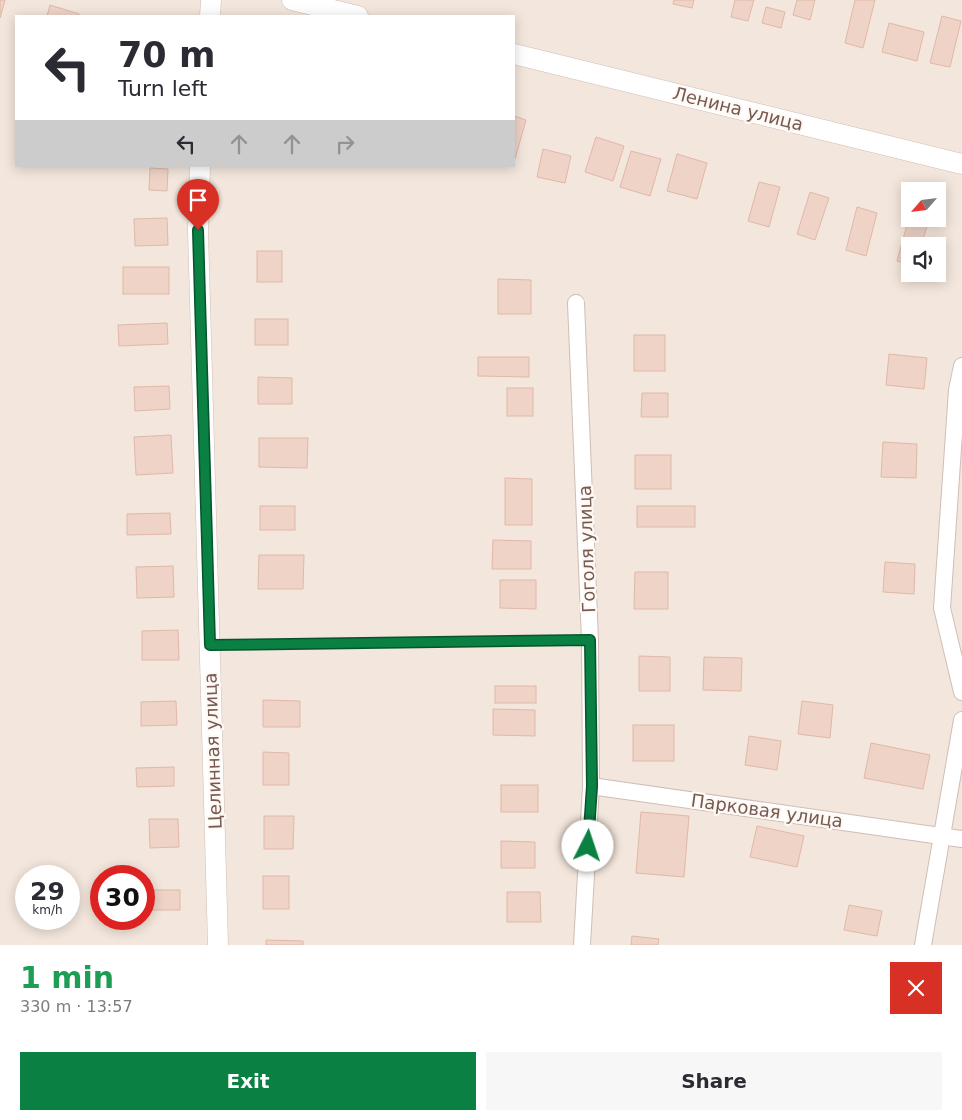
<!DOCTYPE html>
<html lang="en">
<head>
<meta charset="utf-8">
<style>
	:root { --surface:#fff; --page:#f7f7f7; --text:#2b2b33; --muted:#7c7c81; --accent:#0b8043 }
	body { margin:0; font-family:"DejaVu Sans",sans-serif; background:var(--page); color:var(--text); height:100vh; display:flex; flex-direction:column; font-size:19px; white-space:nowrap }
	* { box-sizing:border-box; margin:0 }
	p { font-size:16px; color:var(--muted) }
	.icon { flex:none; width:28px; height:28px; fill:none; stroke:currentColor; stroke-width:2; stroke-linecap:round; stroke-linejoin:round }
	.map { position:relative; height:945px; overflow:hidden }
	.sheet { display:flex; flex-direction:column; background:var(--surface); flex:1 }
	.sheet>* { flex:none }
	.hud { position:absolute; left:15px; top:15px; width:500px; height:152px; border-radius:0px; box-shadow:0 2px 12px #0003; background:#fff; color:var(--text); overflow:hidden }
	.needle { width:32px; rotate:242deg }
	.controls { position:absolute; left:901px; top:182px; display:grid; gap:10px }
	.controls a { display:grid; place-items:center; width:45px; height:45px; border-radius:0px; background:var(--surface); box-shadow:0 2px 12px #0003; font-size:25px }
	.speed { position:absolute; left:15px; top:865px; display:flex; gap:10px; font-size:25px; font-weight:700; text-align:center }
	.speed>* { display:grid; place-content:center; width:65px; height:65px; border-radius:50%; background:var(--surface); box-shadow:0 2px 12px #0003; line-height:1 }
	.speed small { font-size:12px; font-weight:400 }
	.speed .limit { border:8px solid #d22; background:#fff; color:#111 }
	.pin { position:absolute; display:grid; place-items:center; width:42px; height:42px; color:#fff; margin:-51px -21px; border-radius:50% 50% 50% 0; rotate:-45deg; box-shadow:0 0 5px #0007 }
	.pin .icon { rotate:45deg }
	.me { position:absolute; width:55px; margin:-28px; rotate:4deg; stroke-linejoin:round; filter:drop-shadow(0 0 4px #0008) }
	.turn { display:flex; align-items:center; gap:18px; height:105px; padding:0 20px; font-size:22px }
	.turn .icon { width:65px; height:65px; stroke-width:2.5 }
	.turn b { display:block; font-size:35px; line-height:42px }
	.lanes { display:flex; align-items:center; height:48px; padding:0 20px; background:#0003; justify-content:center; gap:25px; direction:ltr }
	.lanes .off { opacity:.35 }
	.round { display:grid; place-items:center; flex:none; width:52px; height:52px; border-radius:0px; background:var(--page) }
	.overview { display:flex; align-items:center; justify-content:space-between; height:85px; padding:0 20px }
	h1 { font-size:30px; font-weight:700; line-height:38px; color:#1e9e55 }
	.action { display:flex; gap:10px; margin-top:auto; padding:10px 20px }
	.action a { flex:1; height:58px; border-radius:0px; background:var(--accent); color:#fff; font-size:20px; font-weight:700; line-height:58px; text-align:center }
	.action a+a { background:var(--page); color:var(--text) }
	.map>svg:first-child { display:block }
	.residential { fill:#f3e6dc; fill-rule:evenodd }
	.building { fill:#efd3c7; stroke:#e0b8a8 }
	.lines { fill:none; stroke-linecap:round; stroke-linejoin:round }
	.service-casing { stroke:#d0beb5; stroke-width:9 }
	.minor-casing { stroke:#d0beb5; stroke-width:18 }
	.tertiary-casing { stroke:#d0beb5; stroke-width:21 }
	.service { stroke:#fff; stroke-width:8 }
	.minor { stroke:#fff; stroke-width:16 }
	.tertiary { stroke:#fff; stroke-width:20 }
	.route-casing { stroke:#07532c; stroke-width:12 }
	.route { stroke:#0b8043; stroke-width:9 }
	.labels { text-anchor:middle; stroke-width:4.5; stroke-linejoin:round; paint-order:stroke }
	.street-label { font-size:18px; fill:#765a51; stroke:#fef9f4 }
</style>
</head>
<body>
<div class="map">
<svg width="962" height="945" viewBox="0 0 962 945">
	<rect width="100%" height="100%" fill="#fcf5ed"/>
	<path class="residential" d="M0 0H962V945H0ZM16 16H514V166H16ZM910 191H938V219H910ZM910 246H938V274H910ZM26 876H69V919H26ZM101 876H144V919H101Z"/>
	<g class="building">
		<polygon points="0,0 5,0 0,18"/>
		<polygon points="674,0 694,0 692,8 673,4"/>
		<polygon points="735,0 754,0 748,21 731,17"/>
		<polygon points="797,0 815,0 810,20 793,15"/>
		<polygon points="855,0 875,0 863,48 845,43"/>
		<polygon points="50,5 79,14 79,16 47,16"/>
		<polygon points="766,7 785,12 781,28 762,23"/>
		<polygon points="942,16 961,21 950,67 930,63"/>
		<polygon points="889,23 924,32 917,61 882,52"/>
		<polygon points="514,116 526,120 515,159 514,158"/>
		<polygon points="596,137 624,146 613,181 585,172"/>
		<polygon points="543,149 571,156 565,183 537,177"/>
		<polygon points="631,151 661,159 650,196 620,187"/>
		<polygon points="677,154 707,163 697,199 667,191"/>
		<polygon points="150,168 168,169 167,191 149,190"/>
		<polygon points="759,182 780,187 769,227 748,221"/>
		<polygon points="810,192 829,198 815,240 797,234"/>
		<polygon points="857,207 877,213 866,256 846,250"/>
		<polygon points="167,218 168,245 135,246 134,219"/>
		<polygon points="908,221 927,226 921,246 910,246 910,264 897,261"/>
		<rect x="257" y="251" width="25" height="31"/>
		<rect x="123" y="267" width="46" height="27"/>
		<polygon points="498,279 531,280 531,314 498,314"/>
		<rect x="255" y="319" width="33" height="26"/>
		<polygon points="167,323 168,344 119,346 118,325"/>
		<rect x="634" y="335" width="31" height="36"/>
		<polygon points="889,354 927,358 924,389 886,385"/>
		<polygon points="478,357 529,357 529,377 478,376"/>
		<polygon points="258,377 292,378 292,404 258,404"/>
		<polygon points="169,386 170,409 135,411 134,387"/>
		<rect x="507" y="388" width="26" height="28"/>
		<polygon points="642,393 668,393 668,417 641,417"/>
		<polygon points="171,435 173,473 136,475 134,437"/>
		<polygon points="259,438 308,438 307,468 259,467"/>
		<polygon points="883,442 917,444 916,478 881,477"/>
		<rect x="635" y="455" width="36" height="34"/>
		<polygon points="505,478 532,479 532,525 505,525"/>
		<rect x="260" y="506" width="35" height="24"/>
		<rect x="637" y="506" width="58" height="21"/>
		<polygon points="170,513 171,534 127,535 127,514"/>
		<polygon points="493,540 531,541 531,569 492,569"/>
		<polygon points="259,555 304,555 303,589 258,589"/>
		<polygon points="885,562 915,564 914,594 883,592"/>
		<polygon points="173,566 174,597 137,598 136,567"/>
		<polygon points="635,572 668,572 668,609 634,609"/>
		<polygon points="500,580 536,580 536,609 500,608"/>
		<polygon points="178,630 179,660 142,660 142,631"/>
		<polygon points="639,656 670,657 670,691 639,691"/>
		<polygon points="704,657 742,658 741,691 703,690"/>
		<rect x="495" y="686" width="41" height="17"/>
		<polygon points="263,700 300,701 300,727 263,727"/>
		<polygon points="176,701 177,725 141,726 141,702"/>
		<polygon points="802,701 833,705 830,738 798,734"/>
		<polygon points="493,709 535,710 535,736 493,735"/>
		<rect x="633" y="725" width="41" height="36"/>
		<polygon points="749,736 781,741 777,770 745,765"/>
		<polygon points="871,743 930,755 923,789 864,778"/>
		<polygon points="263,752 289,753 289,785 263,785"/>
		<polygon points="174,767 174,786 137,787 136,768"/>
		<rect x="501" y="785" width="37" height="27"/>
		<polygon points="641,812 689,816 684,877 636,873"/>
		<polygon points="264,816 294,816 293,849 264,849"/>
		<polygon points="149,819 178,819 179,847 150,848"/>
		<polygon points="757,826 804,836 797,867 750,857"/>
		<polygon points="501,841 535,842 535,868 501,868"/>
		<rect x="263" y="876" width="26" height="33"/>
		<rect x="144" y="890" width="36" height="20"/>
		<polygon points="507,892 540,892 541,922 507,922"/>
		<polygon points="849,905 882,911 877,936 844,930"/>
		<polygon points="632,936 659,939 658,945 631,945"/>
		<polygon points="266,940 303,941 303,945 266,945"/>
	</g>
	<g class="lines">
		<g class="service-casing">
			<polyline id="service" points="210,645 590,640"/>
		</g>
		<g class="minor-casing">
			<g id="minor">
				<polyline points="576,303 590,640 591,786 582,945"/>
				<polyline points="962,366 957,390 942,608 962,692"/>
				<polyline points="591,786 962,839"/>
				<polyline points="923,945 962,720"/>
			</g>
		</g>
		<g class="tertiary-casing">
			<g id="tertiary">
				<polyline points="292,0 358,16"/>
				<polyline points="210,16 211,0"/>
				<polyline points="514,54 962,164"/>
				<polyline points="200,166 198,230 218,945"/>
			</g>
		</g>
		<use href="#service" class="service"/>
		<use href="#minor" class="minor"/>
		<use href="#tertiary" class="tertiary"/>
	</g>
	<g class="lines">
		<g class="route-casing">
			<polyline id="route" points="198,230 210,645 590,640 592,786 588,846"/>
		</g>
		<use href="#route" class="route"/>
	</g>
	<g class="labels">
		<g class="street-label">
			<text transform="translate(738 109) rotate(14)" y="6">Ленина улица</text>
			<text transform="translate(587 549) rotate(-92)" y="6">Гоголя улица</text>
			<text transform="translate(213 751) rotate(-92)" y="6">Целинная улица</text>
			<text transform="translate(767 811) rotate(8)" y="6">Парковая улица</text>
		</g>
	</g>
</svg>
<div class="controls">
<a><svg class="needle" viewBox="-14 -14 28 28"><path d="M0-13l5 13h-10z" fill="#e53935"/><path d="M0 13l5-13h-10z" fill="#7c7c81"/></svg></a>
<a><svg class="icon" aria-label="sound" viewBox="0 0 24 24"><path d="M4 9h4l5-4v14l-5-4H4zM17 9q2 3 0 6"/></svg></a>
</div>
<div class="speed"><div>29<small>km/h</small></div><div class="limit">30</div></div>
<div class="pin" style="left:198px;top:230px;background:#d93025"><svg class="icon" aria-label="arrive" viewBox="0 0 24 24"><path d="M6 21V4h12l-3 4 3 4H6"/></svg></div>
<svg class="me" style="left:588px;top:846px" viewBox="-20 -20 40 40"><circle r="19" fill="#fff"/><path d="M0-13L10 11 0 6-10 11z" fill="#0b8043"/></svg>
<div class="hud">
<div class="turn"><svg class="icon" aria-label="left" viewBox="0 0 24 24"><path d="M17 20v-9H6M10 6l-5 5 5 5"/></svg><div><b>70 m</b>Turn left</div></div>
<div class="lanes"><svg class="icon" aria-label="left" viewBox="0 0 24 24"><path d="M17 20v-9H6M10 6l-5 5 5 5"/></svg><svg class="icon off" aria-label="ahead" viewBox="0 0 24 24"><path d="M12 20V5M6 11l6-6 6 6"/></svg><svg class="icon off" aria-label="ahead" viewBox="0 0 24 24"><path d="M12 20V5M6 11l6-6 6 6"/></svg><svg class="icon off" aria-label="right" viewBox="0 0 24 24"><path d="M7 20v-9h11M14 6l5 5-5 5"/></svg></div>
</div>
</div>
<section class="sheet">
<div class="overview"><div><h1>1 min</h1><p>330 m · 13:57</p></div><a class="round" style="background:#d93025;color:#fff"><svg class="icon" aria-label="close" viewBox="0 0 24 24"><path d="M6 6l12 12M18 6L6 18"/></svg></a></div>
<div class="action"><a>Exit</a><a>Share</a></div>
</section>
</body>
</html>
